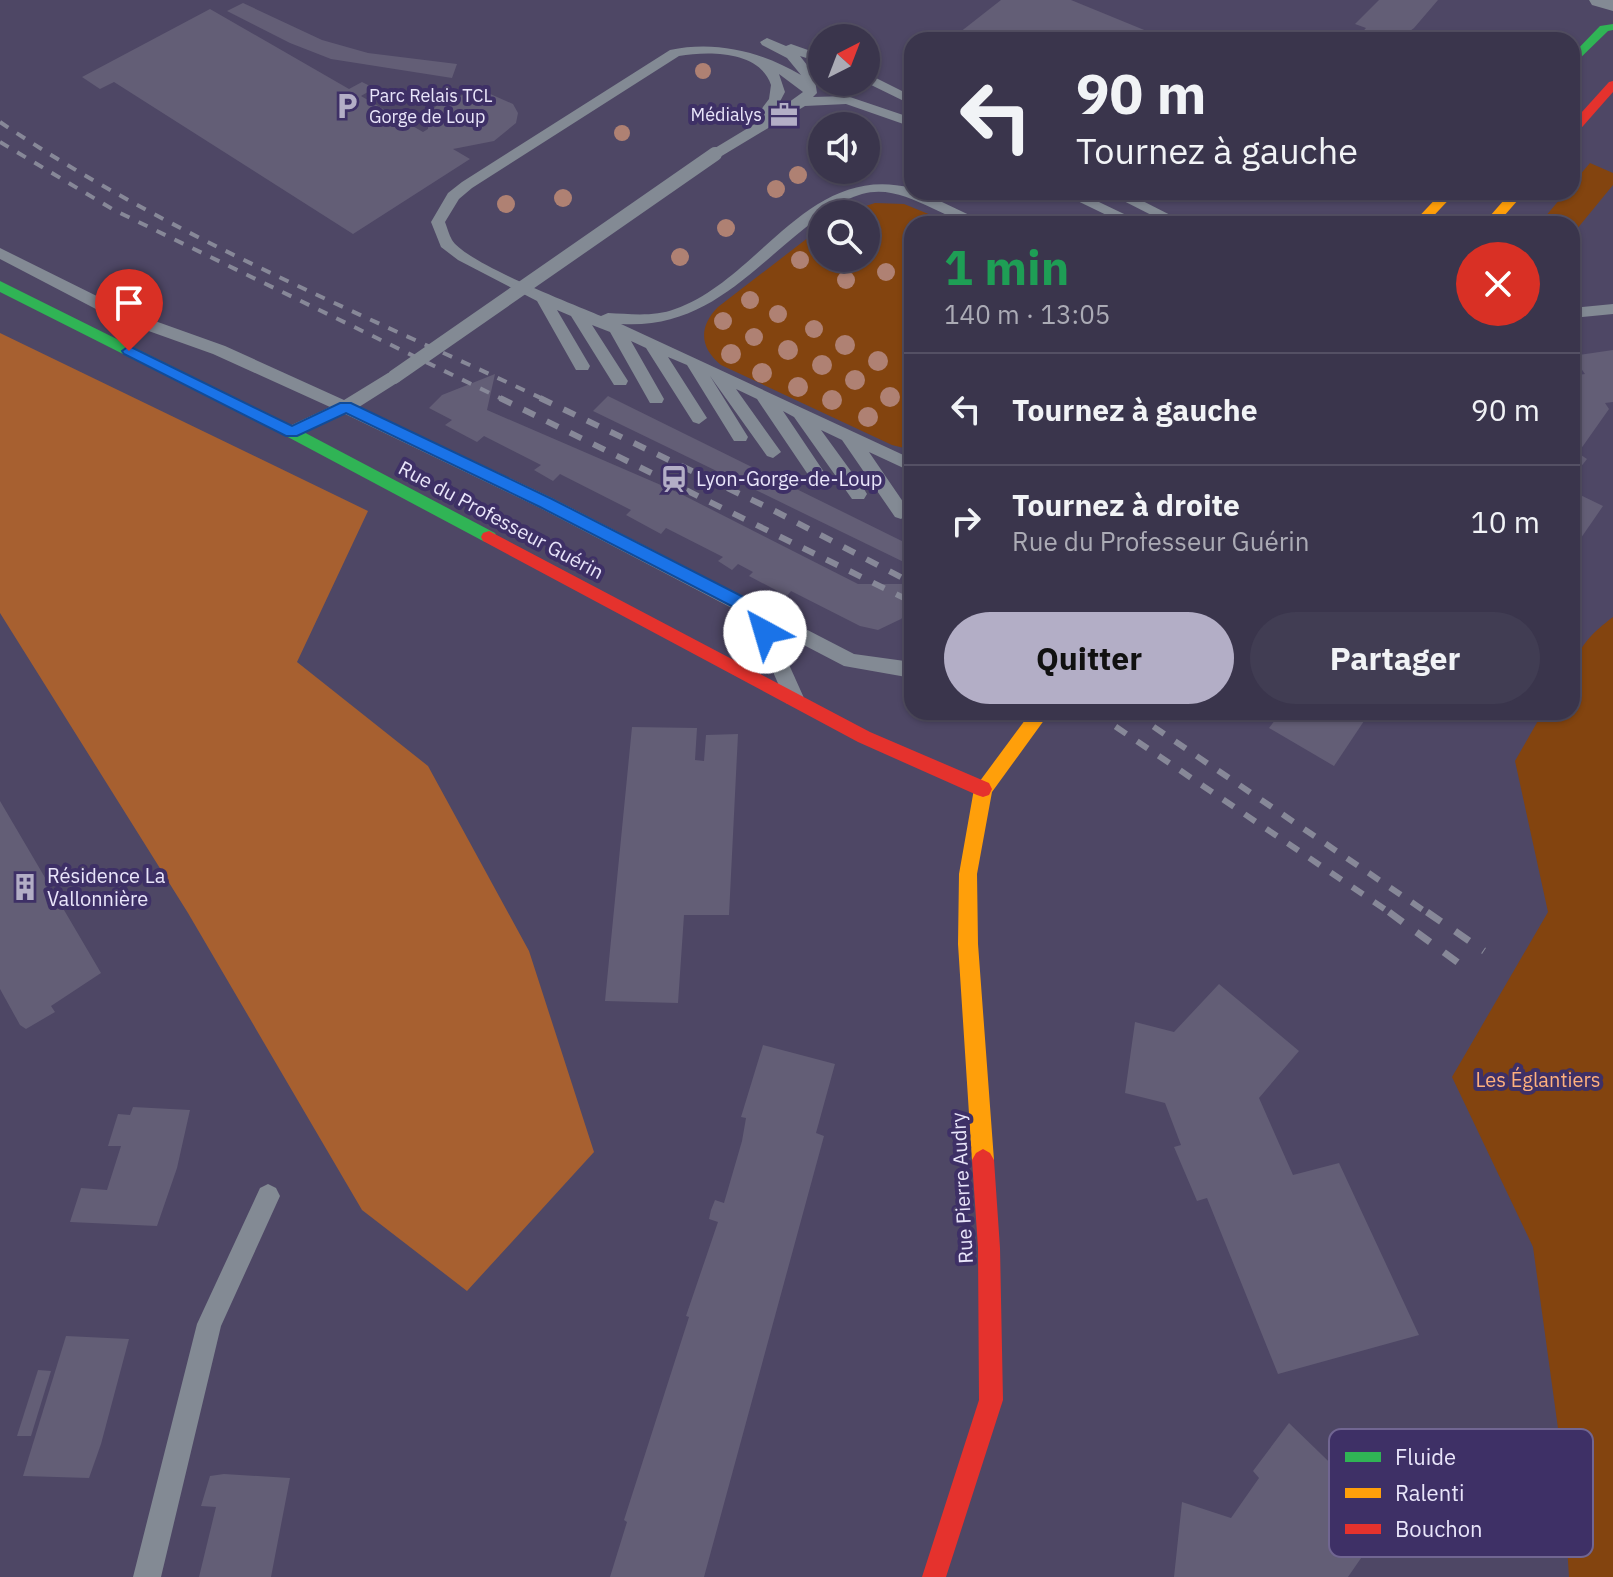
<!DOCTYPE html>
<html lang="fr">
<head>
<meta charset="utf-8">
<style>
	:root { --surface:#3a354c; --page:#413d53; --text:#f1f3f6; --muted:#ababb5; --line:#545064; --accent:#b3aec6 }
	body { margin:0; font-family:"IBM Plex Sans",sans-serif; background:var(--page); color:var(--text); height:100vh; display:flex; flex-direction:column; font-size:30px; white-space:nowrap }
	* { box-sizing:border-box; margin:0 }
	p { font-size:26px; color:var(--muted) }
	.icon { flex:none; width:44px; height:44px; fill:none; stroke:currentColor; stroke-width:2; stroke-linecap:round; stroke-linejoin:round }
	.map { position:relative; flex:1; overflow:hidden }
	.sheet { position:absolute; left:904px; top:216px; width:676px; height:504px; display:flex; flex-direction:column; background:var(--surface); border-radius:24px; box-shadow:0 2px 6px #0004,0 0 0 2px var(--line) }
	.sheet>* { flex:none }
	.banner { position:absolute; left:904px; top:32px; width:676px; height:168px; border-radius:24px; box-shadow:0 2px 6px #0004,0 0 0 2px var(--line); background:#3a354c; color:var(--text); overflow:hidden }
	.needle { width:52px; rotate:42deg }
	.fabs { position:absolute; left:808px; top:24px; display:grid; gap:16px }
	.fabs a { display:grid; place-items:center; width:72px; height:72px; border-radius:50%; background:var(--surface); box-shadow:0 2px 6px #0004,0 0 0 2px var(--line); font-size:40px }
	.pin { position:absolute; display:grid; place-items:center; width:68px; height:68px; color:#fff; margin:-82px -34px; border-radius:50% 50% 50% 0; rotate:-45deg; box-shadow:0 0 8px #0007 }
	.pin .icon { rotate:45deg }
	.me { position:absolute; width:88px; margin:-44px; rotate:321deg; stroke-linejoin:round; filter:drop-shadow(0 0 6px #0008) }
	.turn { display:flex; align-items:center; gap:28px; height:168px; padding:0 40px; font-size:36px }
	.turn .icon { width:104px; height:104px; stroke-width:2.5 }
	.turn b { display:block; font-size:56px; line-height:68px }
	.round { display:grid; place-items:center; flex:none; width:84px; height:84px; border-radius:42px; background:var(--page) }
	.headline { display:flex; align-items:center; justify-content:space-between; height:136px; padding:0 40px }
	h1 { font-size:48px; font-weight:700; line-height:60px; color:#1e9e55 }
	.button { display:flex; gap:16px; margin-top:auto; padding:16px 40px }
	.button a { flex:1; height:92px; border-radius:48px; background:var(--accent); color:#111; font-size:32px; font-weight:700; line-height:92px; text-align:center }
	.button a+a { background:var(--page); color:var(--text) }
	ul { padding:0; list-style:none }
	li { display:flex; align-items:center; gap:24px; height:112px; padding:0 40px; border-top:2px solid var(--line) }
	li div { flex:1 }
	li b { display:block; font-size:30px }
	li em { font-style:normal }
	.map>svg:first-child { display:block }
	.green { fill:#83440f }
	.forest { fill:#a76030 }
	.building { fill:#635e76 }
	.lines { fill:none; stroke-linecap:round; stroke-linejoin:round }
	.lane { fill:#838a94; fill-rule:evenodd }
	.street { fill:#838a94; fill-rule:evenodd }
	.fast { fill:#30b455; fill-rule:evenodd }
	.slow { fill:#ff9f0a; fill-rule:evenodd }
	.jam { fill:#e5322d; fill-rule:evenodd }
	.rail-far2 { stroke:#878898; stroke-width:4; stroke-dasharray:10 10; stroke-linecap:butt }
	.rail-far1 { stroke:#878898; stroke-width:6; stroke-dasharray:13 13; stroke-linecap:butt }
	.rail { stroke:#878898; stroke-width:7; stroke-dasharray:17 17; stroke-linecap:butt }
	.lane-bridge { stroke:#838a94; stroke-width:14 }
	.tree { fill:#af8173 }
	.route { fill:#1a73e8; stroke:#114b97; stroke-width:2 }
	.labels { text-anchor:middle; stroke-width:8; stroke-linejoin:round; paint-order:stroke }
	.far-poi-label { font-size:18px; fill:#e9e5fa; stroke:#3e3066; text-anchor:start }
	.poi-label { font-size:20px; fill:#e9e5fa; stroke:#3e3066; text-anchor:start }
	.street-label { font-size:20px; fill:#e9e5fa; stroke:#3e3066 }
	.park-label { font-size:20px; fill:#ffb07e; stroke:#3e3066 }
	.key { fill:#3e3066; stroke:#716692; stroke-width:2 }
	.key-label { font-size:22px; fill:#e9e5fa }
</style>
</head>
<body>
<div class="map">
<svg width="1613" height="1577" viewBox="0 0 1613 1577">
	<rect width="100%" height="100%" fill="#4e4765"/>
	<g class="green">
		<polygon points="1590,163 1613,173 1613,185 1572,235 1572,224 1539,224 1566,192 1572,192 1572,184"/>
		<path d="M875 203 904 204 953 224H912V450L892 445 721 365C700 348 698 327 718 307L822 227V258H866V214H841Z"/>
		<path d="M1613 617V1577H1569L1561 1450 1533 1247 1452 1077 1548 912 1515 761 1543 712H1572C1572 663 1572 648 1613 617Z"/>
	</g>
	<polygon class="forest" points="0,333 368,511 297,662 428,766 529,951 594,1152 467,1291 362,1210 188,913 0,613"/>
	<g class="building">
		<polygon points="1001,0 1071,0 1154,34 1147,40 950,40"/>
		<polygon points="1379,0 1438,0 1414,28 1398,40 1355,40 1366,28 1355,24"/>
		<polygon points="243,3 322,40 368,53 457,64 452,78 331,59 290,43 227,11"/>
		<polygon points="210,9 349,89 362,82 368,85 373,89 361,96 423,132 428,129 429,113 439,103 472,92 488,93 513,104 518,113 516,123 494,141 453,149 470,159 353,234 114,82 100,89 82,77"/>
		<polygon points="1613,350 1613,402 1605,403 1609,409 1578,453 1587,459 1572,478 1572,376 1585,374 1572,356"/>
		<polygon points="495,374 487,410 677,492 858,584 912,584 912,608 901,619 878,630 860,626 791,591 787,596 749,576 753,572 738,564 732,570 718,561 723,557 666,528 661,534 626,515 631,510 560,474 553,481 534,470 541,465 484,436 477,442 445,425 452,420 429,408 442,395"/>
		<polygon points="608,396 912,546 912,566 593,411"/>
		<polygon points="1572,491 1603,506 1572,551"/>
		<polygon points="1281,712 1370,712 1334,766 1269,728"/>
		<polygon points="632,727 697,728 695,760 704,761 706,735 738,734 729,915 684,915 678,1003 605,1001"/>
		<polygon points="0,801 101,973 51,1006 55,1012 26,1029 20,1025 0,989"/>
		<polygon points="1219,984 1299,1051 1259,1098 1293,1175 1339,1163 1419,1335 1278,1374 1207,1198 1197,1201 1174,1147 1181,1145 1165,1103 1125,1093 1135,1022 1174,1032"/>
		<polygon points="763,1045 835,1064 816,1133 824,1136 704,1577 610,1577 627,1522 624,1520 689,1317 686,1316 718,1222 709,1219 711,1210 715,1200 724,1203 742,1141 746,1118 741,1117"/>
		<polygon points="133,1107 190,1110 177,1168 157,1226 70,1222 81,1188 107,1190 121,1146 108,1146 118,1114 130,1115"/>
		<polygon points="66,1336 129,1339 101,1444 89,1478 23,1476"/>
		<polygon points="38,1370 51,1371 31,1436 17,1436"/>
		<polygon points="1289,1423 1388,1519 1348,1577 1174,1577 1182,1502 1231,1518 1259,1478 1253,1471"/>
		<polygon points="224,1474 290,1478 271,1577 199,1577 216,1507 201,1506 210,1476"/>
	</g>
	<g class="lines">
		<g class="lane">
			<path d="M767 38 786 46 791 44 822 55V63L800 56 814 74 817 93 813 97 847 96 912 118V127L846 104 805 106 720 157H710V151L758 122 754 119 769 99 771 85C760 51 710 51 679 56L472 188 459 199 445 222C447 227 449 235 452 240 466 263 573 304 601 316L608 313C630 314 654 317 675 309 759 280 808 162 911 188L912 192 923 193 982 221 984 224C942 224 907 182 862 194 840 200 822 215 805 228 746 275 703 329 621 324L912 459V472L869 452 910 512 901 519 895 517 842 440 821 430 864 489 867 494 864 499H852L794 417 783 411 828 478 819 484 813 482 757 399 736 389 781 452 773 458 767 456 710 376 748 437 746 441H734L687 365 668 357 707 418 699 424 693 422 646 348 631 341 664 399 662 403H650L610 332 592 325 628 381 626 385H614L571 316 557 310 590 366 588 370H576L537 301 458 260 441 247 431 222 448 193 462 182 670 50C716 40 762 52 801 75L787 58 762 45 760 42ZM779 74 803 92 774 113 785 92Z"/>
			<polygon points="866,73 912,96 912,105 865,82"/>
			<polygon points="1059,192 1078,192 1145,224 1125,224"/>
			<polygon points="1106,192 1125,192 1188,224 1169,224"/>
			<polygon points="0,248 127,311 225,346 344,400 388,373 400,373 400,381 359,407 552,498 854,654 912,662 912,678 844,666 773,629 804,698 801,704 787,704 749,617 540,508 345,414 297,436 285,436 285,428 330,407 213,354 115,319 0,259"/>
			<polygon points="1613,304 1613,314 1572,318 1572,308"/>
			<polygon points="268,1184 276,1188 280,1196 221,1326 161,1577 133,1577 197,1324 260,1188"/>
		</g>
		<polygon class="street" points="1589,0 1613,0 1613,11 1592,5"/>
		<g class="fast">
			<polygon points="1613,24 1613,30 1608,31 1572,66 1572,55 1600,26"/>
			<polygon points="0,281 296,428 495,533 497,537 489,543 483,541 286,436 0,292"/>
		</g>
		<g class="slow">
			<polygon points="1442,192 1456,192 1426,224 1412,224"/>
			<polygon points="1511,192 1525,192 1497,224 1483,224"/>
			<polygon points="1031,712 1050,712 992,792 977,874 978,944 994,1160 990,1167 983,1171 976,1167 972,1160 958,944 959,874 974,789"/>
		</g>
		<g class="jam">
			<polygon points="1613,81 1613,92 1576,134 1572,135 1572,123 1609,82"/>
			<polygon points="489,531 870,732 989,783 992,789 989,795 983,797 977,795 858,742 483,541 481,537 483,533"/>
			<polygon points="983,1149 990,1153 994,1160 1000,1248 1003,1400 946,1577 922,1577 979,1400 978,1248 972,1160 976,1153"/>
		</g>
		<g class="rail-far2">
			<path d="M0 122C169 236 361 313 545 400"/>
			<polyline points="0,142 114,210 504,400"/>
		</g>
		<g class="rail-far1">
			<polyline points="500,398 912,602"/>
			<polyline points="540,398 771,509 912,583"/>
			<polyline points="1094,712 1392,914"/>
			<polyline points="1132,712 1429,914"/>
		</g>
		<g class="rail">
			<polyline points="1389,912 1468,970"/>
			<polyline points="1427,912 1484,951"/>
		</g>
		<polyline class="lane-bridge" points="394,377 715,154"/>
	</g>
	<g class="tree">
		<circle cx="703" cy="71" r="8"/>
		<circle cx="622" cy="133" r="8"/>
		<circle cx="798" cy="175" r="9"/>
		<circle cx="776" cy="189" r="9"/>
		<circle cx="563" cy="198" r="9"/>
		<circle cx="506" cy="204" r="9"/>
		<circle cx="726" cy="228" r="9"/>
		<circle cx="680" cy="257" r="9"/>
		<circle cx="800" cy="260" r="9"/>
		<circle cx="886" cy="272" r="9"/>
		<circle cx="846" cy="280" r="9"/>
		<circle cx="750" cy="300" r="9"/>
		<circle cx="778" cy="314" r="9"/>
		<circle cx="723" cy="321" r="9"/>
		<circle cx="814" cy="329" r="9"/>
		<circle cx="754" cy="337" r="9"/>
		<circle cx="845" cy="345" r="10"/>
		<circle cx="788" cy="350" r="10"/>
		<circle cx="731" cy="354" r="10"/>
		<circle cx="878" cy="361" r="10"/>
		<circle cx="822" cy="365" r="10"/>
		<circle cx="762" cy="373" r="10"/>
		<circle cx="855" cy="380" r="10"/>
		<circle cx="798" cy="387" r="10"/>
		<circle cx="890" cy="397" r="10"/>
		<circle cx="832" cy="400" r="10"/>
		<circle cx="868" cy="417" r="10"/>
	</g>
	<polygon class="route" points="129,346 292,426 340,403 351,403 552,499 761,606 773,632 771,637 759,637 749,615 540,507 346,413 297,436 286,436 124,354 122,351"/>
	<defs>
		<g id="parking-bare" transform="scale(2.16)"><path d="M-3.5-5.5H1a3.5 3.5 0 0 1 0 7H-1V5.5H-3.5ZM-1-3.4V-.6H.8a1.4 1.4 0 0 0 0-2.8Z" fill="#b3aec6" stroke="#3e3066" stroke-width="2.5" paint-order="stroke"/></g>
		<g id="office-bare" transform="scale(2.16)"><path d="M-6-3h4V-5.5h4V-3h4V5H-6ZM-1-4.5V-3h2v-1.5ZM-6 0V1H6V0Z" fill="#b3aec6" stroke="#3e3066" stroke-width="2.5" paint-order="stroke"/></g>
		<g id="station-bare" transform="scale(2.16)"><path d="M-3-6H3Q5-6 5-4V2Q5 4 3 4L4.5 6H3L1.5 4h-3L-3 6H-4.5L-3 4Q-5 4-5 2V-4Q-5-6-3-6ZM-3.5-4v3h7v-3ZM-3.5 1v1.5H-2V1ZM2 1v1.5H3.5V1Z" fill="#b3aec6" stroke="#3e3066" stroke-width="2.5" paint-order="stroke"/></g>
		<g id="building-bare" transform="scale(2.16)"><path d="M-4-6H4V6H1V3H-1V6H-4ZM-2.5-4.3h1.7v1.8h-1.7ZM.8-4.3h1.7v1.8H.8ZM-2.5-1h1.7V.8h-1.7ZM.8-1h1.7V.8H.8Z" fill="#b3aec6" stroke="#3e3066" stroke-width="2.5" paint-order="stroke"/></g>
	</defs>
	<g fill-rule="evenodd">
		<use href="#parking-bare" x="347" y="106"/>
		<use href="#office-bare" x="784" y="115"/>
		<use href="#station-bare" x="674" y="479"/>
		<use href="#building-bare" x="25" y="887"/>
	</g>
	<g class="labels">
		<g class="far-poi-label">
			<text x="369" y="102">Parc Relais TCL<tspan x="369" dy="21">Gorge de Loup</tspan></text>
			<text x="762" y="121" text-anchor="end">Médialys</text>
		</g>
		<g class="poi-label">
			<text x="696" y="486">Lyon-Gorge-de-Loup</text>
			<text x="47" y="883">Résidence La<tspan x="47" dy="23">Vallonnière</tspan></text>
		</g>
		<g class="street-label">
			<text transform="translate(501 520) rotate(28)" y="7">Rue du Professeur Guérin</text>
			<text transform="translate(962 1188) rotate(-93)" y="7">Rue Pierre Audry</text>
		</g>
		<g class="park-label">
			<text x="1538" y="1087">Les Églantiers</text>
		</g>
	</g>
	<rect x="1329" y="1429" width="264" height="128" rx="12" class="key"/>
	<rect x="1345" y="1452" width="36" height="10" fill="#30b455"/>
	<rect x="1345" y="1488" width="36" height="10" fill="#ff9f0a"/>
	<rect x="1345" y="1524" width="36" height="10" fill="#e5322d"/>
	<g class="key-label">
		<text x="1395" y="1465">Fluide</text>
		<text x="1395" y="1501">Ralenti</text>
		<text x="1395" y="1537">Bouchon</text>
	</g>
</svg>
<div class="fabs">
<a><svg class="needle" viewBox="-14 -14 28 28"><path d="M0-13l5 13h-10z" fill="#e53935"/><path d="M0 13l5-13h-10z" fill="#ababb5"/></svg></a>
<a><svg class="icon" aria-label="sound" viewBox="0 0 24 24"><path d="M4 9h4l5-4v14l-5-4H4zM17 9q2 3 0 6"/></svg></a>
<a><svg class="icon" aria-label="search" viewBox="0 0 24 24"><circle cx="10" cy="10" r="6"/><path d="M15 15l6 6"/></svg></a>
</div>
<div class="pin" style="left:129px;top:351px;background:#d93025"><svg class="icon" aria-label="arrive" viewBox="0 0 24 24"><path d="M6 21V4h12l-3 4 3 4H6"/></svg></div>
<svg class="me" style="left:765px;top:632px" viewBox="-20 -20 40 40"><circle r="19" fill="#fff"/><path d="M0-13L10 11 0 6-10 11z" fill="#1a73e8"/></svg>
<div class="banner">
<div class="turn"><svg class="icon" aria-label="left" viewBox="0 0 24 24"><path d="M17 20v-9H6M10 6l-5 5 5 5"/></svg><div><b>90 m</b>Tournez à gauche</div></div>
</div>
<section class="sheet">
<div class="headline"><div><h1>1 min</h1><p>140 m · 13:05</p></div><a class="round" style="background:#d93025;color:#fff"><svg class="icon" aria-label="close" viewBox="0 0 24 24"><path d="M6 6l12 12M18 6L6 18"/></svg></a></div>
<ul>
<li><svg class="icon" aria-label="left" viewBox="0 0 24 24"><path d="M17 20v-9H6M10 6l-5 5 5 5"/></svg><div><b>Tournez à gauche</b></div><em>90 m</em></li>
<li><svg class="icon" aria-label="right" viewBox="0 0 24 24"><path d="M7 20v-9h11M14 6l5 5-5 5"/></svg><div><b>Tournez à droite</b><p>Rue du Professeur Guérin</p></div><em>10 m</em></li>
</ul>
<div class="button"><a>Quitter</a><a>Partager</a></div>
</section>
</div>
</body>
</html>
